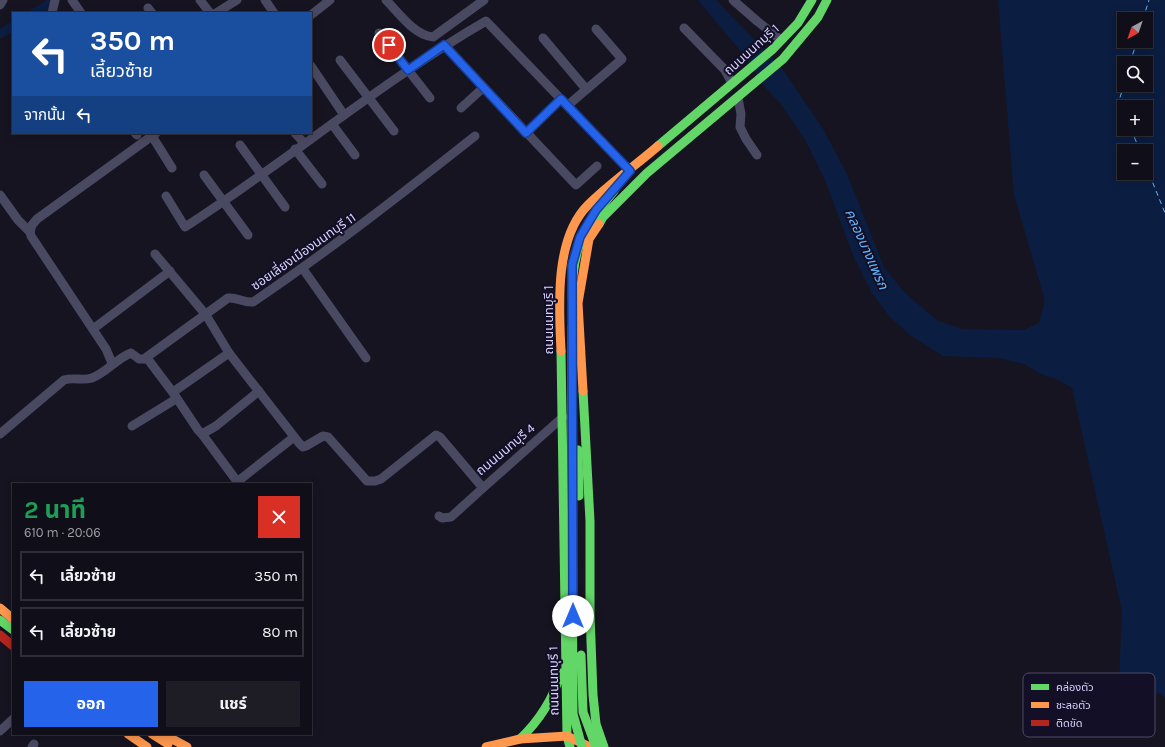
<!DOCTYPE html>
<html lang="th">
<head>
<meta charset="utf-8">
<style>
	:root { --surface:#100f19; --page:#1e1d26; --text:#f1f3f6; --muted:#9c9ca2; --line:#302f38; --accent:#2563eb }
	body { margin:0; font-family:Karla,"Noto Sans Thai",sans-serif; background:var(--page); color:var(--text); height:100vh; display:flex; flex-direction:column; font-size:15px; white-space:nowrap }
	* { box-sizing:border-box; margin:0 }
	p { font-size:13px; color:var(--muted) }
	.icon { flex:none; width:22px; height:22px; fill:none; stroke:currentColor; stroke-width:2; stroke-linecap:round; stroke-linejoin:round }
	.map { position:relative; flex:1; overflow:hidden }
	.drawer { position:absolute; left:12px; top:483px; width:300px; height:252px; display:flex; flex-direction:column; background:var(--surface); border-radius:0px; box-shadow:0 2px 10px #0003,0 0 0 1px var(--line) }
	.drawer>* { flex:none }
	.hud { position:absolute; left:12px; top:12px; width:300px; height:122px; border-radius:0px; box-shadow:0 2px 10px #0003,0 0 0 1px var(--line); background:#1a4fa0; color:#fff; overflow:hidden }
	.needle { width:26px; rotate:220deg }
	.buttons { position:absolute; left:1117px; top:12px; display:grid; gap:8px }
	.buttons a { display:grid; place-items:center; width:36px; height:36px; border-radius:0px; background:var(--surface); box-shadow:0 2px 10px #0003,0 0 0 1px var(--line); font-size:20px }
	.pin { position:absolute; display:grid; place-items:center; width:34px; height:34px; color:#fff; margin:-17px; border:2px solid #fff; border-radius:50%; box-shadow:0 1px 4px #0007 }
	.me { position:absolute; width:44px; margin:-22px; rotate:0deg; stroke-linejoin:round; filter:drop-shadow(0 0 3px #0008) }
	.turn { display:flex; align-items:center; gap:14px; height:84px; padding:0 12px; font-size:18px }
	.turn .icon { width:52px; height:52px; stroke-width:2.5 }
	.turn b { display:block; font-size:28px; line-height:34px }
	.then { display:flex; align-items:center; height:38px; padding:0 12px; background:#0003; gap:8px; font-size:15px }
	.round { display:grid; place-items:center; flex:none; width:42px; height:42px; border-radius:0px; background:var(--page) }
	.summary { display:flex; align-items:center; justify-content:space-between; height:68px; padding:0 12px }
	h1 { font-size:24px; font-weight:700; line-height:30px; color:#1e9e55 }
	.button { display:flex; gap:8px; margin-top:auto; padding:8px 12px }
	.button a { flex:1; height:46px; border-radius:0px; background:var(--accent); color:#fff; font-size:16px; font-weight:700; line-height:46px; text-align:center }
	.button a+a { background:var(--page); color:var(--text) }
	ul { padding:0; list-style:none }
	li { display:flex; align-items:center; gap:12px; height:50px; margin:0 8px 6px; padding:0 4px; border:2px solid var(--line); border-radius:0px }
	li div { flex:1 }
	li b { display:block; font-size:15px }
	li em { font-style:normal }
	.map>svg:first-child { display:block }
	.water { fill:#0b1e41; fill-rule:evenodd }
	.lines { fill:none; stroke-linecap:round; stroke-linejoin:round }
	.canal { stroke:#0b1e41; stroke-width:9 }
	.ferry { stroke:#62b6ff; stroke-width:1; stroke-dasharray:5 4; stroke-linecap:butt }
	.street { stroke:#4a4962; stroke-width:9 }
	.fast { stroke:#63d668; stroke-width:9 }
	.slow { stroke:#ff974d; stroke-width:9 }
	.jam { stroke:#b3261e; stroke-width:9 }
	.fast-bridge { stroke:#63d668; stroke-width:9 }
	.slow-bridge { stroke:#ff974d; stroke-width:9 }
	.route-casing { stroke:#184099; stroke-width:10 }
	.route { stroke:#2563eb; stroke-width:7 }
	.labels { text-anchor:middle; stroke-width:4; stroke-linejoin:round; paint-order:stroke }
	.street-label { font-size:13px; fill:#d9d4ff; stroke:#130f26 }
	.water-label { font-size:14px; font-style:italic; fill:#62b6ff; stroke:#130f26 }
	.key { fill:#130f26; stroke:#4e4a67; stroke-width:1 }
	.key-label { font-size:11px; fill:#d9d4ff }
</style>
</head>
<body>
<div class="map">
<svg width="1165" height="747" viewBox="0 0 1165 747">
	<rect width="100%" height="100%" fill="#161421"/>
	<path class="water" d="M698 0H716L784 71 823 129 847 174 884 267 905 293 938 321 962 329 1024 330 1039 323 1045 300 1014 195 998 0H1165V698L1160 694 1133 691 1119 683 1122 611 1072 388 1058 380 1041 374 1024 364 999 358 943 356 910 335 890 317 872 293 853 255 825 180 806 141 781 104 766 88 743 54ZM1124 19H1146V41H1124ZM1124 63H1146V85H1124ZM1124 107H1146V129H1124ZM1124 151H1146V173H1124Z"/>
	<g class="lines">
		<g class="canal">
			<polyline points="34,13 56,0"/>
			<polyline points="0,34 13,26"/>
		</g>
		<g class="ferry">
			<polyline points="1143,19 1149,0"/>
			<polyline points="1130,63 1137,41"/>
			<polyline points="1124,84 1119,101 1124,113"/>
			<polyline points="1131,129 1140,151"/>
			<polyline points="1146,166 1165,213"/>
		</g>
		<g class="street">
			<polyline points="72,0 81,13"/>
			<polyline points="200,0 210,13"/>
			<polyline points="265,0 274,13"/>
			<path d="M386 0C399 13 414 35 433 37L484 0"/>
			<polyline points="733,0 757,21 781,40"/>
			<polyline points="0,5 3,0"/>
			<polyline points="148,8 152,13"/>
			<polyline points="52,13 55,0"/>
			<polyline points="216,13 237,0"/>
			<polyline points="311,15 330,0"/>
			<polyline points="684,28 725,70 732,83"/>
			<polyline points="379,33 430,98"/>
			<polyline points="543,38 586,89"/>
			<polyline points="444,45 576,185 597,166"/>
			<polyline points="340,60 394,131"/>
			<polyline points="311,66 344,115"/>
			<polyline points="738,98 741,114 740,127 746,139 757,155"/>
			<polyline points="567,106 622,59 596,29"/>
			<polyline points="461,108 483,88"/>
			<polyline points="332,124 355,155"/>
			<polyline points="135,133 137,135"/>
			<polyline points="295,133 304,143"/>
			<polyline points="526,133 561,99"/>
			<polyline points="152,136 172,168"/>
			<polyline points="240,145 285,207"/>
			<polyline points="295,149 322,184"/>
			<polyline points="204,175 248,235"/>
			<polyline points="0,195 18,220 30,232 31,236 106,349 112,363"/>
			<path d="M166 196 185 227C287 161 381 82 486 21L630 171"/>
			<polyline points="30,232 32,225 37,219 156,133"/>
			<polyline points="155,254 206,315 229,353 299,443 303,447 306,446 323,436 328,437 367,481 375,481 381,479 436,435 440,437 483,488 563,417"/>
			<polyline points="303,269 366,358"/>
			<polyline points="93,329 170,271"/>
			<polyline points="229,353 176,390 174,394 198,430 202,434 216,426 259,391"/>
			<polyline points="147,358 174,394"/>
			<polyline points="132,426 176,399"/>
			<path d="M0 434 64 380C73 377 83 381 92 378 107 372 116 359 131 353L139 359H144L228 298C237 297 244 303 253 302 330 250 403 193 475 136"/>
			<polyline points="202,434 239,484"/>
			<polyline points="237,482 294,437"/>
			<polyline points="439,516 442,518 451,517 483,488"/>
			<polyline points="0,731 13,719"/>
			<polyline points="32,747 34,744"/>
		</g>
		<g class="fast">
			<polyline points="658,146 773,49 798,23 812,0"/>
			<polyline points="599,224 603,217 647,173 783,59 818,17 827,0"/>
			<path d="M572 298C572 248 583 229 614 191"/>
			<path d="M561 351C564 479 564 608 567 736L570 747"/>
			<polyline points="583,391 590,521 590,614 593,695 596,724 604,747"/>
			<polyline points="578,450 579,496"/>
			<polyline points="0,620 13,630"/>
			<path d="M520 739C540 720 553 699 561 673"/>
		</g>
		<g class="slow">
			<path d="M561 351C559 307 554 239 588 205 609 184 635 166 658 146"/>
			<polyline points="583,391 578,303 589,239 599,224"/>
			<polyline points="0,608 13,619"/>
			<polyline points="128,734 147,747"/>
			<polyline points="152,734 168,744"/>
			<polyline points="163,734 187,747"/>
			<polyline points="486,747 520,739 567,736 590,747"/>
		</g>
		<polyline class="jam" points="0,635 13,646"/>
		<g class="fast-bridge">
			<polyline points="572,518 573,714 582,747"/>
			<polyline points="581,655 583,712 596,747"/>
		</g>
		<polyline class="slow-bridge" points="572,327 572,518"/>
	</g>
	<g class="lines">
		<g class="route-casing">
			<polyline id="route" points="389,45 408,70 444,45 526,133 561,99 630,171 596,210 580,237 572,265 573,616"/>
		</g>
		<use href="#route" class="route"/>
	</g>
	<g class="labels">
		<g class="street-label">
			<text transform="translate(751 49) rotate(-42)" y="5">ถนนนนทบุรี 1</text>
			<text transform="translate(303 251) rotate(-35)" y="5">ซอยเลี่ยงเมืองนนทบุรี 11</text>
			<text transform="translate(548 320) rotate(-90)" y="5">ถนนนนทบุรี 1</text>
			<text transform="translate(505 449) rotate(-40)" y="5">ถนนนนทบุรี 4</text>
			<text transform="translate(553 681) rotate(-91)" y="5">ถนนนนทบุรี 1</text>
		</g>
		<g class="water-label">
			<text transform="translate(867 249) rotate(66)" y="5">คลองบางแพรก</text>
		</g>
	</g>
	<rect x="1023" y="673" width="132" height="64" rx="6" class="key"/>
	<rect x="1031" y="684" width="18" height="6" fill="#63d668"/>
	<rect x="1031" y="702" width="18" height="6" fill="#ff974d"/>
	<rect x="1031" y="720" width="18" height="6" fill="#b3261e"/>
	<g class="key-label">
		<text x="1056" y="691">คล่องตัว</text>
		<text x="1056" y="709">ชะลอตัว</text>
		<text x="1056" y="727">ติดขัด</text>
	</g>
</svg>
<div class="buttons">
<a><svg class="needle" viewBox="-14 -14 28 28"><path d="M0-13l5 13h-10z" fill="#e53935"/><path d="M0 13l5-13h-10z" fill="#9c9ca2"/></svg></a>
<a><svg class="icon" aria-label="search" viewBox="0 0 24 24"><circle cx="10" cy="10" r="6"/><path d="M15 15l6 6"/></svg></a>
<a>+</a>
<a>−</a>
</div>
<div class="pin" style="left:389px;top:45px;background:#d93025"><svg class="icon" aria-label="arrive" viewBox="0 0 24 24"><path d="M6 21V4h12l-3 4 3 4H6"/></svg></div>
<svg class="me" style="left:573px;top:616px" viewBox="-20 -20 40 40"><circle r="19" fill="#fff"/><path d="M0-13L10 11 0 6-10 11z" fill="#2563eb"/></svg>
<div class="hud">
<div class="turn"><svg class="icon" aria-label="left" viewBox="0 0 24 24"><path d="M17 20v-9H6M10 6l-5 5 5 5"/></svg><div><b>350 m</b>เลี้ยวซ้าย</div></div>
<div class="then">จากนั้น<svg class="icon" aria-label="left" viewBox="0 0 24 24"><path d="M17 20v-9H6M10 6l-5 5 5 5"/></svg></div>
</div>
<section class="drawer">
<div class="summary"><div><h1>2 นาที</h1><p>610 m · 20:06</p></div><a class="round" style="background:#d93025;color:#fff"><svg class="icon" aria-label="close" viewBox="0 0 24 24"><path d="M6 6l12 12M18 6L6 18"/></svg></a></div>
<ul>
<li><svg class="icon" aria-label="left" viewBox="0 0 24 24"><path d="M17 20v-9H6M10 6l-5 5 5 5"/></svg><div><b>เลี้ยวซ้าย</b></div><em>350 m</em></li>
<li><svg class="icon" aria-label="left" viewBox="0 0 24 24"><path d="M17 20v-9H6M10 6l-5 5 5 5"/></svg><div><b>เลี้ยวซ้าย</b></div><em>80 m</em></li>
</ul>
<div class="button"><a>ออก</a><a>แชร์</a></div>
</section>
</div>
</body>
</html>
